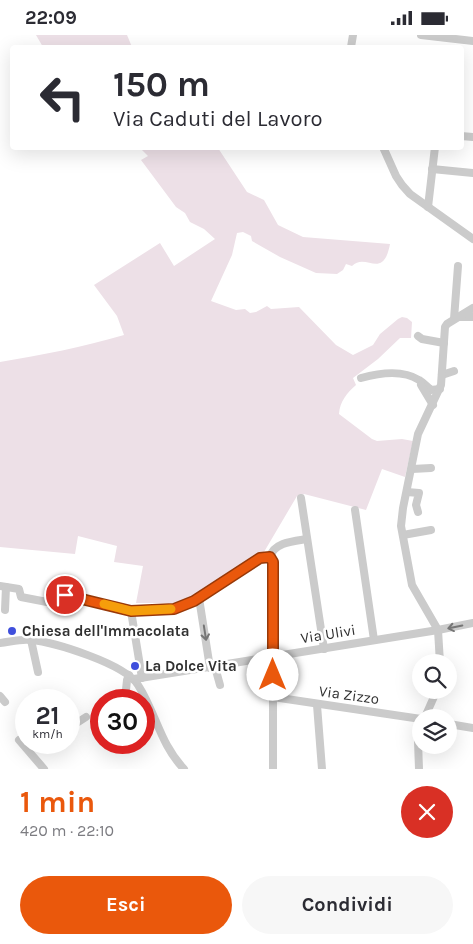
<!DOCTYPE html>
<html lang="it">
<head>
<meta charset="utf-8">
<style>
	:root { --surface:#fff; --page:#f7f7f7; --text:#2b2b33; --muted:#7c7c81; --accent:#ea580c }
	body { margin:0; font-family:Karla,sans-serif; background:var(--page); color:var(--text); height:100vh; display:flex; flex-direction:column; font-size:19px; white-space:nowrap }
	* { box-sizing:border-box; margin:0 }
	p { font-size:16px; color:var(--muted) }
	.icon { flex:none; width:28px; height:28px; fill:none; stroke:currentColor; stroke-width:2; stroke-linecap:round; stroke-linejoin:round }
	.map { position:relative; height:734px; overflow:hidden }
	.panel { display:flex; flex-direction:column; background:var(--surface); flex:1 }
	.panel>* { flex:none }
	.top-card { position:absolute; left:10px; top:10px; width:454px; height:105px; border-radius:5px; box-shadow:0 5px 20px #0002; background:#fff; color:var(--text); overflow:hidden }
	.fabs { position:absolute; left:412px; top:619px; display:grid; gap:10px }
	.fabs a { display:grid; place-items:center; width:45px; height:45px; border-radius:50%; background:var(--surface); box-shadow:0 5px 20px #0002; font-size:25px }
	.speed { position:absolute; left:15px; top:654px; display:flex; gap:10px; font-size:25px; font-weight:700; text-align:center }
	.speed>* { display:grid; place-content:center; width:65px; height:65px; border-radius:50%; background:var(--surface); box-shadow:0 5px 20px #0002; line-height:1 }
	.speed small { font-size:12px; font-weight:400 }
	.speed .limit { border:8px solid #d22; background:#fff; color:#111 }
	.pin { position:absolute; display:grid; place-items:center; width:42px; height:42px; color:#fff; margin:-21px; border:2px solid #fff; border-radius:50%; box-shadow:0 1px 5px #0007 }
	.me { position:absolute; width:55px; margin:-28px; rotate:0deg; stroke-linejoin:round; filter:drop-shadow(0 0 4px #0008) }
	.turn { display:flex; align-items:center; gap:18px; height:105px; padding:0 20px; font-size:22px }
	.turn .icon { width:65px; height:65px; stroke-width:2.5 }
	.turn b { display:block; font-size:35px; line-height:42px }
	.round { display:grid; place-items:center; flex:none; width:52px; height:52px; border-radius:26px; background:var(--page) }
	.headline { display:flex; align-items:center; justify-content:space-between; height:85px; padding:0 20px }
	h1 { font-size:30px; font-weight:700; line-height:38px; color:var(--accent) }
	.button { display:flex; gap:10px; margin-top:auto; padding:10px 20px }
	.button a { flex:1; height:58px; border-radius:30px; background:var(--accent); color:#fff; font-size:20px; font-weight:700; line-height:58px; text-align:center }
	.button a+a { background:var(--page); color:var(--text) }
	.status { display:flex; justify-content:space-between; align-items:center; height:35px; padding:0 25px; background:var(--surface); direction:ltr }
	.status svg { height:14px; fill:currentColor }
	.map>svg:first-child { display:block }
	.green { fill:#ede0e7 }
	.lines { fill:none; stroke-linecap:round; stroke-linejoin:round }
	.minor { stroke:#cbcbcb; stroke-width:8 }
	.oneway { stroke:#767676 }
	.route-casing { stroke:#983908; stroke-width:12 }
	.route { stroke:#ea580c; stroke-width:9 }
	.slow { stroke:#f59e0b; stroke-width:9 }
	.poi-dot { fill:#3f4fdc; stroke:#fff; stroke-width:2 }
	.labels { text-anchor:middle; stroke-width:5; stroke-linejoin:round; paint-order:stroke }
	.poi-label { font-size:15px; font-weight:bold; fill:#313131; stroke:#fff; text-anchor:start }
	.street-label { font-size:15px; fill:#313131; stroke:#fff }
</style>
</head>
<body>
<div class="status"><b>22:09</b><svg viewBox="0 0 49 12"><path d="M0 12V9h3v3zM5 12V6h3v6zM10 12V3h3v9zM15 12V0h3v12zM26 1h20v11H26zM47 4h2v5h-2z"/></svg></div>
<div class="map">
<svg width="473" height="734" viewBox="0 0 473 734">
	<rect width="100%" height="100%" fill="#fff"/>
	<g class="green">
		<polygon points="36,0 127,0 132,12 43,12"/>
		<path d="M140 113H218L247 157 264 165 278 190 303 202 390 209C383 246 366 217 352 231L346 229 343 235 337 239 316 238 280 222 252 206 251 201 243 197 237 198 232 220 211 266 236 275 245 274 250 278 256 277 267 271 271 274 299 272 336 310 353 320 373 310 380 299 398 284 402 282 407 283 412 287 411 303H400L378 324 353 343 356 350C347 358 340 366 339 379L372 404 377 406 402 404 413 406 405 442 382 434 366 475 304 459 297 461 264 517 204 556 179 568H136L143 531 114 527 117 511 78 501 75 519 0 512V327C42 320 83 312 124 300L117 281 94 250 160 208 174 231 215 204 204 194 190 187 185 178 176 172 141 125 148 121Z"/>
	</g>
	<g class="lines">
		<g class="minor">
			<polyline points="421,0 473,6"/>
			<polyline points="351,12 353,0"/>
			<polyline points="461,101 473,102"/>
			<polyline points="383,112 396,141 402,150 410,159 473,204"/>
			<polyline points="432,134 473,138"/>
			<polyline points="428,172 435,112"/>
			<polyline points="458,282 473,282"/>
			<polyline points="454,284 458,231"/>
			<polyline points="418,301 422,304 444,308"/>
			<polyline points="442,340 454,336"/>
			<path d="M361 343C379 338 402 334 419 345 424 348 427 352 431 355L440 354"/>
			<polyline points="421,350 433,370"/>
			<polyline points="412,434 431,433"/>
			<polyline points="407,457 419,458 416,470 418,477"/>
			<polyline points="301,463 324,614"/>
			<polyline points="355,475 374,605"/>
			<polyline points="403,500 431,495"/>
			<polyline points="270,522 273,527 273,734"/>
			<path d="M270 522C274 507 295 506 307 504"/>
			<polyline points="0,551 19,554 21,562 47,567 65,560 131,576 174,574 194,566 260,523 270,522"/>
			<polyline points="199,563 210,633"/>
			<polyline points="5,575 6,552"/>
			<polyline points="131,576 142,643"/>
			<polyline points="31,605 38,637"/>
			<path d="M0 608C10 607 20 604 30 605 55 607 125 629 138 650 156 678 160 709 184 734"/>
			<polyline points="440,628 438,595 412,550 401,491 403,473 418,399 441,350 445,292 447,289 473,273"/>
			<polyline points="215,632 220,650"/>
			<polyline points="134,644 438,595 473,588"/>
			<polyline points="0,661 5,667"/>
			<polyline points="273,662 421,684"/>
			<polyline points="125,665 127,645 129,640"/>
			<polyline points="317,670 322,734"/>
			<polyline points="425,682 437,655"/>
			<polyline points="101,689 101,694"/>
			<polyline points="449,689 473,693"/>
			<polyline points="69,693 86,682"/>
			<polyline points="19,705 44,734"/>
			<polyline points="419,734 418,706 421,693"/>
		</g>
	</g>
	<defs><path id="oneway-shaft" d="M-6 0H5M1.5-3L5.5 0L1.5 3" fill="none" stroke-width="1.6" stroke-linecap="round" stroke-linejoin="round" transform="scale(1.25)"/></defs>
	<g class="oneway">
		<use href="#oneway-shaft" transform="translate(455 592) rotate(168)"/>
		<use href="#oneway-shaft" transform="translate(205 598) rotate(81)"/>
	</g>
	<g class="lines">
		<g class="route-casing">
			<polyline id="route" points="65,560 131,576 174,574 194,566 260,523 270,522 273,527 273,640"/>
		</g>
		<use href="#route" class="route"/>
		<polyline class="slow" points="104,569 131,576 171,574"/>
	</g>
	<g class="poi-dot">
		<circle cx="12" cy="596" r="5"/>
		<circle cx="135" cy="631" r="5"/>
	</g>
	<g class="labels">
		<g class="poi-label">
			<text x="22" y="601">Chiesa dell'Immacolata</text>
			<text x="145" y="636">La Dolce Vita</text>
		</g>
		<g class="street-label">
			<text transform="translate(328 599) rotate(-9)" y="5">Via Ulivi</text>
			<text transform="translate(349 660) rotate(8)" y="5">Via Zizzo</text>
		</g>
	</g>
</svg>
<div class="fabs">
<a><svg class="icon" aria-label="search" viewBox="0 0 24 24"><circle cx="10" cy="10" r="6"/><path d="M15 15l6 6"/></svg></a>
<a><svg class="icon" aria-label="layers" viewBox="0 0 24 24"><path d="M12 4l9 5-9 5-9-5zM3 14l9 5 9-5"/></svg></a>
</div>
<div class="speed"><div>21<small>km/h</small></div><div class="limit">30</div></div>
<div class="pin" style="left:65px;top:560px;background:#d93025"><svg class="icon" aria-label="arrive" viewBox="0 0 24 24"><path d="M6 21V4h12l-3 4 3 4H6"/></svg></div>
<svg class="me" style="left:273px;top:640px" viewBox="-20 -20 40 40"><circle r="19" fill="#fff"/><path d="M0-13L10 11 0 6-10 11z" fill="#ea580c"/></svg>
<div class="top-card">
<div class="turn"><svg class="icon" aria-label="left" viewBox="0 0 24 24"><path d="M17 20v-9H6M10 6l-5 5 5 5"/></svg><div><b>150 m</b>Via Caduti del Lavoro</div></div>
</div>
</div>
<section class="panel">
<div class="headline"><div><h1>1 min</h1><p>420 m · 22:10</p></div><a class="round" style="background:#d93025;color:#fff"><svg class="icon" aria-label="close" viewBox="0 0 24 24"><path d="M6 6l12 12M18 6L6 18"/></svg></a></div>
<div class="button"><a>Esci</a><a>Condividi</a></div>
</section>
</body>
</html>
